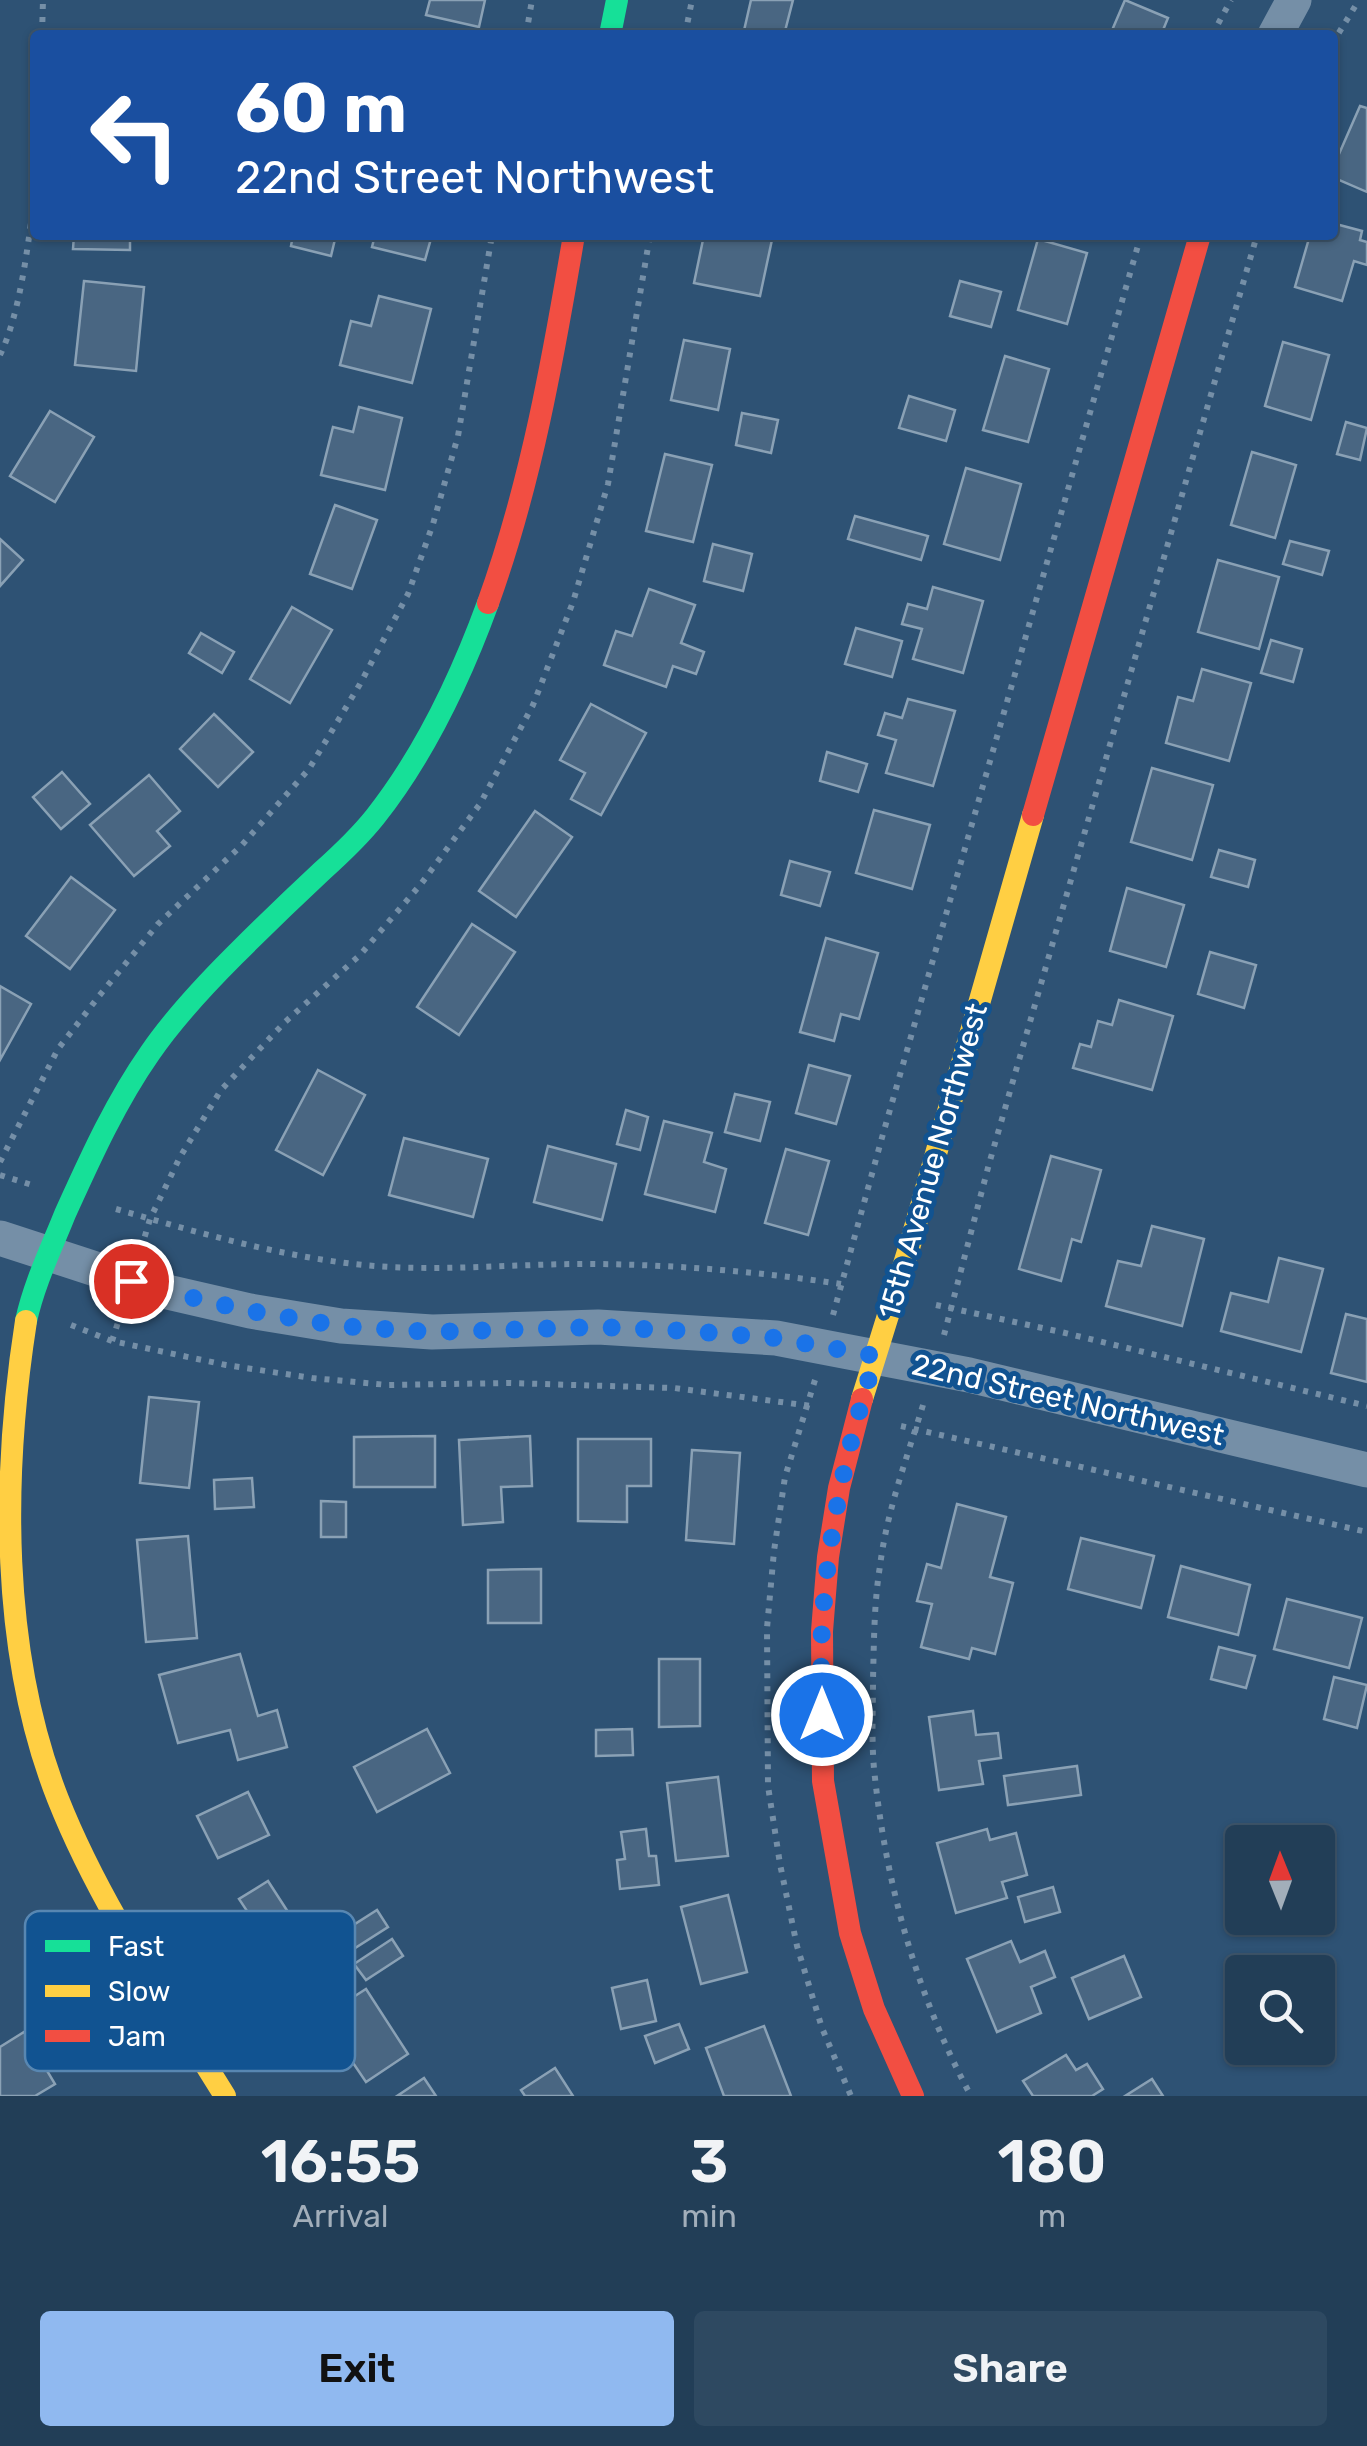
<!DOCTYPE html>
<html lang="en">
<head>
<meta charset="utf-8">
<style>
	:root { --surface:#223e57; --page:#2e4961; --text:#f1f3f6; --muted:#a2aeba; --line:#3f576d; --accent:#90b9f0 }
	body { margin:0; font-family:Rubik,sans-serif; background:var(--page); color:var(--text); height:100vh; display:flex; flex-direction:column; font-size:38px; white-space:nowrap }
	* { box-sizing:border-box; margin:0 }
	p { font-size:32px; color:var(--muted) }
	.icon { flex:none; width:55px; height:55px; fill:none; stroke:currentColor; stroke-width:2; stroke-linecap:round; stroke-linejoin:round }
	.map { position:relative; height:2096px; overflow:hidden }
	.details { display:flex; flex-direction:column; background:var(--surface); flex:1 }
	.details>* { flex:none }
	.top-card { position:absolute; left:30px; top:30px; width:1308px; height:210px; border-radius:10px; box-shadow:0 2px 8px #0004,0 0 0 2px var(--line); background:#1a4fa0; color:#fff; overflow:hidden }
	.needle { width:65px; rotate:359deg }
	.tools { position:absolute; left:1225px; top:1825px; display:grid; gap:20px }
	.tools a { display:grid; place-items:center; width:110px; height:110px; border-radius:10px; background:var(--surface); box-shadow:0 2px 8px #0004,0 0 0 2px var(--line); font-size:50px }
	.pin { position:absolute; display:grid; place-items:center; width:85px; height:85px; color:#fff; margin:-42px; border:5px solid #fff; border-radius:50%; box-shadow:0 2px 10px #0007 }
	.me { position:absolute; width:110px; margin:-55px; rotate:0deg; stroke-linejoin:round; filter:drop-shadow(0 0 8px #0008) }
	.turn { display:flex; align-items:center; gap:35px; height:210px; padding:0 40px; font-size:45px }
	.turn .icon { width:130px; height:130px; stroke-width:2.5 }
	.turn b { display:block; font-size:70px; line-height:85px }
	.eta { display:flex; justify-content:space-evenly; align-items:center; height:170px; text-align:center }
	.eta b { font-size:60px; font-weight:600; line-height:70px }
	.cta { display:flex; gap:20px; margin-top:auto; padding:20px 40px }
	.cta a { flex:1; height:115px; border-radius:10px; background:var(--accent); color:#111; font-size:40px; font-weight:600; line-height:115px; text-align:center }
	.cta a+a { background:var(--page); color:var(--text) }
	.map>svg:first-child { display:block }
	.building { fill:#496682; stroke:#8aa1b5; stroke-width:2.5 }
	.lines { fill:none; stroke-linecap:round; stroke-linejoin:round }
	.path { stroke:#758fa7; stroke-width:6; stroke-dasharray:5 8; stroke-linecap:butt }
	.street { stroke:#758fa7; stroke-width:35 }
	.fast { stroke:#16e098; stroke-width:22 }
	.slow { stroke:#ffcf43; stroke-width:22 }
	.jam { stroke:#f24e42; stroke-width:22 }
	.route { stroke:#1a73e8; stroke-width:18; stroke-dasharray:0 32.4 }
	.labels { text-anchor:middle; stroke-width:10; stroke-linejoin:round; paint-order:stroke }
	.street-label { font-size:30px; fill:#fff; stroke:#115391 }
	.key { fill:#115391; stroke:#5887b2; stroke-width:2.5 }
	.key-label { font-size:28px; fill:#fff }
</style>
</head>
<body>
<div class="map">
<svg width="1367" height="2096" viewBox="0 0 1367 2096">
	<rect width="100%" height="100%" fill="#2e5274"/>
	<g class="building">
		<polygon points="430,0 485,0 479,27 426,15"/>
		<polygon points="751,0 793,0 784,35 743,35"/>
		<polygon points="1125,0 1168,18 1161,35 1110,35"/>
		<polygon points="1360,106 1367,108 1367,192 1332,177 1332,170"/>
		<polygon points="1332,223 1362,231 1360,240 1367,242 1367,265 1354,261 1342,301 1295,287 1310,235 1332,235"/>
		<polygon points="74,235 130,235 130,250 73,249"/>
		<polygon points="293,235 336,235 331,256 291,246"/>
		<polygon points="375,235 432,235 425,260 372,247"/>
		<polygon points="704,235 773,235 760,296 694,283"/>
		<polygon points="1038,239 1087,253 1067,324 1018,310"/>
		<polygon points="84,281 144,287 136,371 75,365"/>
		<polygon points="960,281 1001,292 991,327 950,316"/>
		<polygon points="379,296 431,309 412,383 340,365 351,321 371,326"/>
		<polygon points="684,340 730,349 718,410 671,400"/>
		<polygon points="1283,342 1329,355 1311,420 1265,406"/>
		<polygon points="1005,356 1049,369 1028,442 983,430"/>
		<polygon points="909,396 955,410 946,441 899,428"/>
		<polygon points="359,407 402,418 385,490 321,475 333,427 353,432"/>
		<polygon points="50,411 94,437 55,502 10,476"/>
		<polygon points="742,413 778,420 771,453 736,445"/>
		<polygon points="1346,422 1367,428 1360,460 1337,454"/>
		<polygon points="1252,452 1296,465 1275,538 1231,525"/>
		<polygon points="665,454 712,465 693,542 646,531"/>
		<polygon points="966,468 1021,484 1000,560 944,544"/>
		<polygon points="335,505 377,520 352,589 310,574"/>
		<polygon points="855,516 928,536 921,560 848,539"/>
		<polygon points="0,539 23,560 0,586"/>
		<polygon points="1290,541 1329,551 1322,575 1283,564"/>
		<polygon points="713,544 752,554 743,591 704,581"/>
		<polygon points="1218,560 1279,577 1259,649 1198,632"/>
		<polygon points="933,587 983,601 963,673 913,659 922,629 902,624 908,604 927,609"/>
		<polygon points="649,589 695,605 681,643 704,652 696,674 673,666 666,687 604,665 616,631 632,636"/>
		<polygon points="292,607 332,630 290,703 250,679"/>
		<polygon points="856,628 902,641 892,677 845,664"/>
		<polygon points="201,633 234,652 222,673 189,653"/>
		<polygon points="1271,640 1302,649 1293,682 1261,673"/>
		<polygon points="1202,669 1251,683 1229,761 1166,743 1178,697 1193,701"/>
		<polygon points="908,699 955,711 933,786 886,773 896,740 878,735 885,713 902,718"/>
		<polygon points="591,704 646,733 601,815 571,799 585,773 560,760"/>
		<polygon points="214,714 253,752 218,787 180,749"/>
		<polygon points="827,752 867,764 858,792 820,781"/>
		<polygon points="1152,768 1213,785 1192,860 1131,842"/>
		<polygon points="62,772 90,804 61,829 33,797"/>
		<polygon points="149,775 180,811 157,831 170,846 134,876 90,825"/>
		<polygon points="874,810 930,825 912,889 856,873"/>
		<polygon points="535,811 572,837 516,917 479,891"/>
		<polygon points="1219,850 1255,860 1248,887 1211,877"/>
		<polygon points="790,861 830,872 820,906 781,895"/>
		<polygon points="71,877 115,910 70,969 26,936"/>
		<polygon points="1127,888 1184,905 1166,967 1110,951"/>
		<polygon points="472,924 515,952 459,1035 417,1007"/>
		<polygon points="826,938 878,953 859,1019 841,1014 834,1041 800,1032"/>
		<polygon points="1210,952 1256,965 1244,1008 1198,994"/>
		<polygon points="0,986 31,1004 0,1060"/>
		<polygon points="1119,1000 1173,1016 1152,1090 1073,1068 1080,1044 1091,1047 1098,1021 1112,1025"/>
		<polygon points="809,1065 850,1076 836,1124 796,1113"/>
		<polygon points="318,1070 365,1095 323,1175 276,1150"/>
		<polygon points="735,1094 770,1102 760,1141 725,1132"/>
		<polygon points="626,1110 648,1117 640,1150 617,1144"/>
		<polygon points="664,1121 712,1133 704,1162 726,1169 715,1212 645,1194"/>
		<polygon points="404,1138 488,1159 473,1217 389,1195"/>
		<polygon points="548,1146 616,1164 602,1220 534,1202"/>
		<polygon points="786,1149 829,1161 808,1235 765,1223"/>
		<polygon points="1051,1156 1101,1170 1081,1242 1072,1239 1061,1281 1019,1269"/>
		<polygon points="1152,1226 1204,1239 1182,1326 1106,1306 1118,1261 1141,1266"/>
		<polygon points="1279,1258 1323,1269 1301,1352 1221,1331 1231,1293 1268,1302"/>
		<polygon points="1346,1314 1367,1319 1367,1382 1331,1373"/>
		<polygon points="149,1397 199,1402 189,1488 140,1483"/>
		<polygon points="435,1436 435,1487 354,1487 354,1437"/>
		<polygon points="530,1436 532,1486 501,1487 503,1522 463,1525 459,1440"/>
		<polygon points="578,1439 651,1439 651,1486 627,1486 627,1522 578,1521"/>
		<polygon points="692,1450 740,1453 734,1544 686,1540"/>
		<polygon points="252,1478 254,1507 215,1509 214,1480"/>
		<polygon points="321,1501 346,1502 346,1537 321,1537"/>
		<polygon points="957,1504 1006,1517 990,1577 1013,1583 995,1654 972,1648 969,1659 921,1647 932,1604 917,1601 927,1564 941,1568"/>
		<polygon points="188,1536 197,1638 146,1642 137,1540"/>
		<polygon points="1081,1538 1154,1556 1141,1608 1068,1589"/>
		<polygon points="1181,1566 1250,1585 1238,1635 1168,1617"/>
		<polygon points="541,1569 541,1623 488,1623 488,1570"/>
		<polygon points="1287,1599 1362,1618 1349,1668 1274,1649"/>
		<polygon points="1219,1647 1255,1656 1246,1688 1211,1679"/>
		<polygon points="240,1654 258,1716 277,1710 287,1747 238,1760 230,1730 178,1743 159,1675"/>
		<polygon points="659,1659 700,1659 700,1726 659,1727"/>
		<polygon points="1334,1677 1367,1685 1357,1728 1324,1719"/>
		<polygon points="973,1711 976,1735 998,1733 1001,1758 979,1761 983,1784 939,1790 929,1717"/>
		<polygon points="427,1729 450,1773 377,1812 354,1767"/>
		<polygon points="632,1729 633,1755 596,1756 596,1730"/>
		<polygon points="1077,1766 1081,1795 1008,1805 1004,1776"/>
		<polygon points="718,1777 728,1856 676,1861 667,1783"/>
		<polygon points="248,1792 269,1835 218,1858 197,1816"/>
		<polygon points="646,1829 649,1856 656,1856 659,1885 620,1889 617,1860 625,1859 621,1832"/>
		<polygon points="987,1829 990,1840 1016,1833 1027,1875 1002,1882 1007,1898 956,1913 937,1843"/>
		<polygon points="268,1881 299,1929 271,1947 239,1899"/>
		<polygon points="1053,1887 1060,1912 1025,1922 1018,1897"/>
		<polygon points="728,1895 747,1972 701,1984 681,1907"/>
		<polygon points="377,1910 388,1927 352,1950 341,1933"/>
		<polygon points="392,1939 403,1956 366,1980 354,1964"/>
		<polygon points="1011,1941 1020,1962 1045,1951 1055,1977 1031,1987 1041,2013 997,2032 967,1959"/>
		<polygon points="1124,1956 1141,1997 1089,2019 1072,1978"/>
		<polygon points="647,1980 656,2021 621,2029 612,1988"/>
		<polygon points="366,1989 408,2054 366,2082 322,2017"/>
		<polygon points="679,2024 689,2049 655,2063 645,2036"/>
		<polygon points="764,2026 791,2096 724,2096 706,2048"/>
		<polygon points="24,2032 55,2084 35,2096 0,2096 0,2047"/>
		<polygon points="1066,2055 1076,2070 1087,2064 1103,2089 1092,2096 1033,2096 1023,2081"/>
		<polygon points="555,2068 573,2096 525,2096 521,2090"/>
		<polygon points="424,2078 436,2096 397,2096"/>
		<polygon points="1152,2079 1163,2096 1125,2096"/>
	</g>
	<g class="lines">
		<g class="path">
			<polyline points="42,35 43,0"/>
			<polyline points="526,35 532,0"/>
			<polyline points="685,35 692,0"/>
			<polyline points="1212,35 1231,0"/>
			<polyline points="1332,44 1359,0"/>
			<path d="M0 355C21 312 28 242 35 194"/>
			<polyline points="0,1162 58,1049 99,996 158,924 242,845 309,769 360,684 408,594 433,524 458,436 492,235"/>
			<polyline points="0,1175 32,1185"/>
			<path d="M116 1209C192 1231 268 1253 346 1263 430 1274 514 1263 598 1264 679 1265 761 1272 841 1284"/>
			<polyline points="141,1249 150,1219 180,1157 221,1090 285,1022 360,955 421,884 480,804 533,705 573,602 608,484 650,235"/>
			<polyline points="936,1305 1061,1332 1367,1406"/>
			<polyline points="833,1315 883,1134 1141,235"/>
			<polyline points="71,1325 112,1341 226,1365 312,1378 388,1385 509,1383 674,1388 811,1406"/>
			<polyline points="944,1335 989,1164 1257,235"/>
			<polyline points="112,1341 121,1313"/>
			<polyline points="815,1380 785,1477 774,1551 767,1628 768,1786 780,1864 797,1946 822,2028 851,2096"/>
			<path d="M923 1405C907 1458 887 1510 880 1566 874 1603 874 1641 873 1679 873 1712 871 1746 875 1778 887 1889 918 1998 971 2096"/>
			<polyline points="901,1426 1367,1532"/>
		</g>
		<g class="street">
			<polyline points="1275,35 1294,0"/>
			<polyline points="0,1238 163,1291 250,1311 341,1326 432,1332 598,1327 776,1338 969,1375 1367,1470"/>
		</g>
		<g class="fast">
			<polyline points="610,35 617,0"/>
			<path d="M26 1321C34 1284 51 1249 65 1214 90 1159 115 1103 150 1053 174 1018 204 986 234 956 263 927 292 899 322 871 341 854 359 837 375 817 424 755 461 677 488 603"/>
		</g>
		<g class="slow">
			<path d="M26 1321C2 1475 0 1652 58 1799 100 1905 166 2000 225 2096"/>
			<polyline points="862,1399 909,1248 1033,815"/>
		</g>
		<g class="jam">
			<path d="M488 603C531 484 553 359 574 235"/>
			<polyline points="1033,815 1200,235"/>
			<polyline points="862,1399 839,1488 828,1557 822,1631 823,1781 850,1933 874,2009 913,2096"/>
		</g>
	</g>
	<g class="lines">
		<path class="route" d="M131 1281 163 1291 250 1311 341 1326 432 1332 598 1327 689 1331 776 1338 876 1356C847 1445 827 1536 822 1630 820 1658 822 1687 822 1715"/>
	</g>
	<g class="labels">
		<g class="street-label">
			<text transform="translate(933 1161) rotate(-74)" y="10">15th Avenue Northwest</text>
			<text transform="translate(1068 1400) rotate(13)" y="10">22nd Street Northwest</text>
		</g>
	</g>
	<rect x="25" y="1911" width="330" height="160" rx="15" class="key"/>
	<rect x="45" y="1940" width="45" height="12" fill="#16e098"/>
	<rect x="45" y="1985" width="45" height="12" fill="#ffcf43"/>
	<rect x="45" y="2030" width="45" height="12" fill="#f24e42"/>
	<g class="key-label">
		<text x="108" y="1956">Fast</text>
		<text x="108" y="2001">Slow</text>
		<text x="108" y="2046">Jam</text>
	</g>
</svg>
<div class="tools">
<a><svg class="needle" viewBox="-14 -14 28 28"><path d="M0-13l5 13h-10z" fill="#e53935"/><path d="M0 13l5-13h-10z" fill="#a2aeba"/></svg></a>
<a><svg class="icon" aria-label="search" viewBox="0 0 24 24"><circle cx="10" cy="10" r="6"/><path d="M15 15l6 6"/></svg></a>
</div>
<div class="pin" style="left:131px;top:1281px;background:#d93025"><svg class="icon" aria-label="arrive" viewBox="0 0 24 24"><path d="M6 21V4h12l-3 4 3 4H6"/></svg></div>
<svg class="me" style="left:822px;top:1715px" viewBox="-20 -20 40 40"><circle r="17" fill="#1a73e8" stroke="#fff" stroke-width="3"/><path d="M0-11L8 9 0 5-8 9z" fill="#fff"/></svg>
<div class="top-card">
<div class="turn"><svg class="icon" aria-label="left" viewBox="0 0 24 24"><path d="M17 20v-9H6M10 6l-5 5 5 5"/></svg><div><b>60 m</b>22nd Street Northwest</div></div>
</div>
</div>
<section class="details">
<div class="eta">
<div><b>16:55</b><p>Arrival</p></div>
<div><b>3</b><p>min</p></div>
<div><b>180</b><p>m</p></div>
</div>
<div class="cta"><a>Exit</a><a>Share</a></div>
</section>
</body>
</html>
